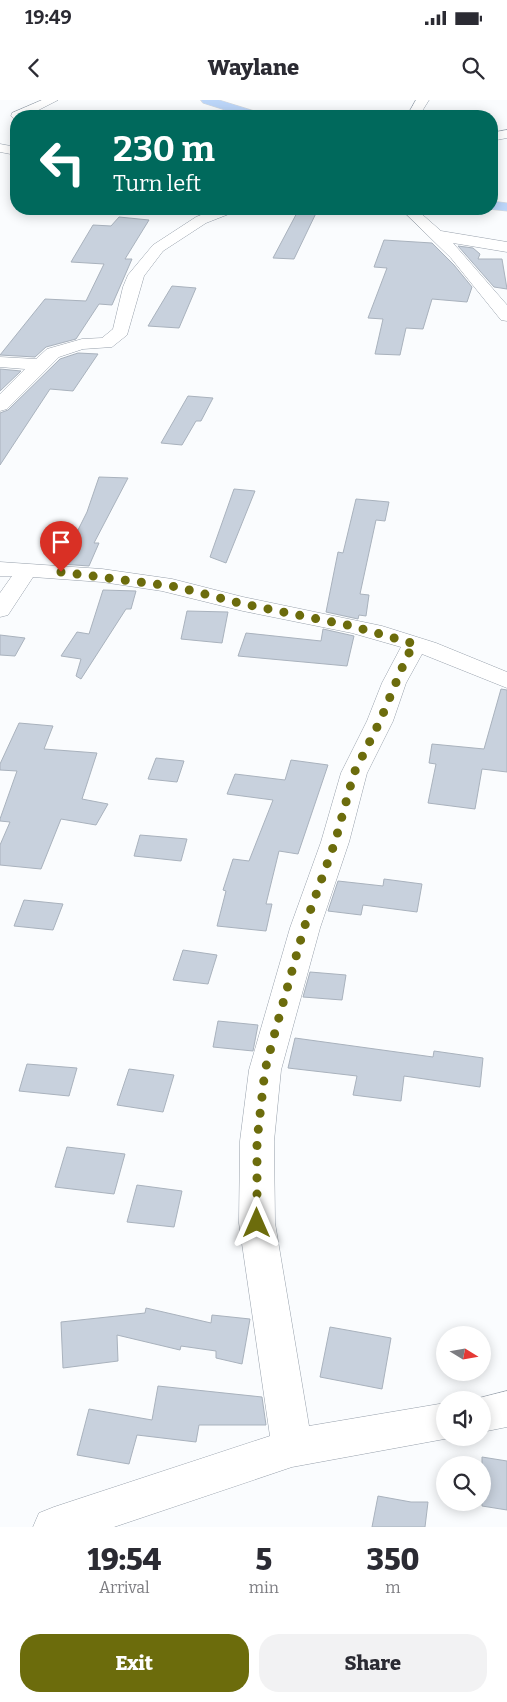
<!DOCTYPE html>
<html lang="en">
<head>
<meta charset="utf-8">
<style>
	:root { --surface:#fff; --page:#f2f2f3; --text:#2b2b33; --muted:#7c7c81; --accent:#6c6c0c }
	body { margin:0; font-family:Bitter,serif; background:var(--page); color:var(--text); height:100vh; display:flex; flex-direction:column; font-size:19px; white-space:nowrap }
	* { box-sizing:border-box; margin:0 }
	p { font-size:16px; color:var(--muted) }
	.icon { flex:none; width:28px; height:28px; fill:none; stroke:currentColor; stroke-width:2; stroke-linecap:round; stroke-linejoin:round }
	.map { position:relative; height:1427px; overflow:hidden }
	.details { display:flex; flex-direction:column; background:var(--surface); flex:1 }
	.details>* { flex:none }
	.hud { position:absolute; left:10px; top:10px; width:488px; height:105px; border-radius:20px; box-shadow:0 2px 12px #0003; background:#00695c; color:#fff; overflow:hidden }
	.needle { width:32px; rotate:101deg }
	.buttons { position:absolute; left:436px; top:1226px; display:grid; gap:10px }
	.buttons a { display:grid; place-items:center; width:55px; height:55px; border-radius:50%; background:var(--surface); box-shadow:0 2px 12px #0003; font-size:25px }
	.pin { position:absolute; display:grid; place-items:center; width:42px; height:42px; color:#fff; margin:-51px -21px; border-radius:50% 50% 50% 0; rotate:-45deg; box-shadow:0 0 5px #0007 }
	.pin .icon { rotate:45deg }
	.me { position:absolute; width:55px; margin:-28px; rotate:0deg; stroke-linejoin:round; filter:drop-shadow(0 0 4px #0008) }
	.turn { display:flex; align-items:center; gap:18px; height:105px; padding:0 20px; font-size:22px }
	.turn .icon { width:65px; height:65px; stroke-width:2.5 }
	.turn b { display:block; font-size:35px; line-height:42px }
	.eta { display:flex; justify-content:space-evenly; align-items:center; height:85px; text-align:center }
	.eta b { font-size:30px; font-weight:800; line-height:35px }
	.cta { display:flex; gap:10px; margin-top:auto; padding:10px 20px }
	.cta a { flex:1; height:58px; border-radius:20px; background:var(--accent); color:#fff; font-size:20px; font-weight:800; line-height:58px; text-align:center }
	.cta a+a { background:var(--page); color:var(--text) }
	.status { display:flex; justify-content:space-between; align-items:center; height:35px; padding:0 25px; background:var(--surface); direction:ltr }
	.status svg { height:14px; fill:currentColor }
	header { display:flex; justify-content:space-between; align-items:center; height:65px; padding:0 20px; background:var(--surface); font-size:22px; font-weight:800 }
	.map>svg:first-child { display:block }
	.building { fill:#c8d1dd; stroke:#a9b2bd }
	.lines { fill:none; stroke-linecap:round; stroke-linejoin:round }
	.minor-casing { stroke:#97a0ab; stroke-width:1 }
	.major-casing { stroke:#d8d9da; stroke-width:1 }
	.minor { fill:#fff; fill-rule:evenodd }
	.major { fill:#bcd6f9; fill-rule:evenodd }
	.route { stroke:#6c6c0c; stroke-width:9; stroke-dasharray:0 16.2 }
</style>
</head>
<body>
<div class="status"><b>19:49</b><svg viewBox="0 0 49 12"><path d="M0 12V9h3v3zM5 12V6h3v6zM10 12V3h3v9zM15 12V0h3v12zM26 1h20v11H26zM47 4h2v5h-2z"/></svg></div>
<header><svg class="icon" aria-label="back" viewBox="0 0 24 24"><path d="M15 5l-7 7 7 7"/></svg>Waylane<svg class="icon" aria-label="search" viewBox="0 0 24 24"><circle cx="10" cy="10" r="6"/><path d="M15 15l6 6"/></svg></header>
<div class="map">
<svg width="507" height="1427" viewBox="0 0 507 1427">
	<rect width="100%" height="100%" fill="#fafcfe"/>
	<g class="building">
		<polygon points="299,109 318,109 294,159 273,158"/>
		<polygon points="119,117 149,120 125,159 132,159 112,205 99,204 76,239 46,247 35,257 0,255 45,199 86,201 104,164 71,162 93,125 111,126"/>
		<polygon points="384,140 432,143 454,165 472,187 467,202 432,199 423,229 406,228 400,255 375,254 383,219 368,218 387,168 374,167"/>
		<polygon points="458,146 473,148 480,154 478,159 502,159 507,189 494,187"/>
		<polygon points="172,186 196,188 179,228 148,226"/>
		<polygon points="78,253 98,254 73,291 50,289 0,365 0,313 8,310 60,259"/>
		<polygon points="0,269 21,271 0,291"/>
		<polygon points="188,296 213,298 201,321 196,321 182,345 161,343"/>
		<polygon points="99,377 128,378 94,443 99,443 89,466 61,464 87,412"/>
		<polygon points="234,389 255,391 226,463 210,457"/>
		<polygon points="356,399 389,402 385,421 376,420 360,494 369,495 366,516 359,515 358,519 326,512 338,452 343,453"/>
		<polygon points="103,490 136,491 131,509 126,509 81,579 76,576 81,559 61,556 77,532 89,534"/>
		<polygon points="187,511 228,512 222,543 181,539"/>
		<polygon points="323,529 354,536 347,566 238,556 246,533 321,541"/>
		<polygon points="0,535 25,538 15,556 0,555"/>
		<polygon points="501,589 507,590 507,672 482,669 475,709 428,703 436,664 429,663 432,644 484,649"/>
		<polygon points="19,623 53,626 44,649 97,653 82,699 108,704 96,725 61,719 41,769 0,765 0,745 10,722 0,721 0,719 17,671 0,670 0,664"/>
		<polygon points="156,658 184,661 177,682 148,679"/>
		<polygon points="291,660 328,665 298,754 279,751 266,804 272,804 266,831 217,826 226,791 223,790 233,759 249,761 273,700 227,694 235,674 285,680"/>
		<polygon points="140,735 187,739 181,761 134,756"/>
		<polygon points="384,779 422,784 417,812 363,805 361,815 328,811 338,781 383,786"/>
		<polygon points="24,800 63,804 53,830 14,826"/>
		<polygon points="183,850 217,855 208,884 173,880"/>
		<polygon points="310,872 346,875 342,900 303,897"/>
		<polygon points="218,921 258,925 253,951 213,947"/>
		<polygon points="295,938 433,957 434,951 483,958 480,987 404,976 401,1001 353,995 357,976 288,968"/>
		<polygon points="27,964 77,968 69,996 19,991"/>
		<polygon points="129,969 174,975 163,1012 117,1005"/>
		<polygon points="67,1047 125,1054 114,1094 55,1087"/>
		<polygon points="137,1085 182,1091 174,1127 127,1122"/>
		<polygon points="146,1208 211,1223 212,1215 250,1219 242,1264 216,1258 216,1251 181,1246 180,1250 117,1235 118,1261 63,1268 61,1222 145,1213"/>
		<polygon points="330,1227 391,1238 382,1289 320,1277"/>
		<polygon points="158,1286 262,1297 266,1325 199,1325 196,1342 137,1335 129,1364 77,1355 89,1309 152,1320"/>
		<polygon points="482,1357 507,1361 507,1410 482,1406"/>
		<polygon points="378,1396 411,1402 428,1402 425,1427 372,1427"/>
	</g>
	<g class="lines">
		<g class="minor-casing">
			<g id="minor">
				<polygon points="42,0 58,0 27,16 16,16 16,20 11,16 12,13"/>
				<polygon points="416,0 429,0 419,16 407,16"/>
				<polygon points="249,10 253,11 255,14 254,16 233,16 234,13"/>
				<polygon points="507,30 507,38 491,41 491,33"/>
				<polygon points="0,44 16,47 16,55 0,52"/>
				<polygon points="216,109 236,109 234,112 206,123 163,151 144,176 127,235 112,247 83,249 59,257 7,309 0,311 0,294 25,269 0,267 0,257 36,259 47,249 82,239 102,238 113,229 123,187 128,175 153,145 196,117"/>
				<polygon points="401,109 416,109 441,131 507,142 507,152 453,143 507,205 507,221 501,220 451,158"/>
				<polygon points="0,462 102,469 172,479 243,497 382,526 436,543 507,572 507,588 422,554 406,583 393,621 367,673 349,742 320,828 281,970 274,1041 275,1123 309,1326 445,1303 445,1338 450,1338 292,1367 114,1427 33,1427 39,1413 54,1407 270,1336 239,1123 240,1041 249,970 290,828 321,742 341,673 367,621 382,583 401,547 352,533 243,511 162,491 102,482 33,477 8,515 0,517 0,493 12,476 0,476"/>
				<polygon points="507,1291 507,1327 482,1332 482,1300 471,1300"/>
			</g>
		</g>
		<g class="major-casing">
			<g id="major">
				<polygon points="201,0 219,0 261,13 262,16 244,16 203,3"/>
				<polygon points="491,101 507,103 507,111 488,109 491,109"/>
			</g>
		</g>
		<use href="#minor" class="minor"/>
		<use href="#major" class="major"/>
	</g>
	<g class="lines">
		<polyline class="route" points="61,472 178,487 239,503 352,526 415,544 407,556 380,621 354,673 335,742 304,828 278,921 265,970 257,1041 257,1123"/>
	</g>
</svg>
<div class="buttons">
<a><svg class="needle" viewBox="-14 -14 28 28"><path d="M0-13l5 13h-10z" fill="#e53935"/><path d="M0 13l5-13h-10z" fill="#7c7c81"/></svg></a>
<a><svg class="icon" aria-label="sound" viewBox="0 0 24 24"><path d="M4 9h4l5-4v14l-5-4H4zM17 9q2 3 0 6"/></svg></a>
<a><svg class="icon" aria-label="search" viewBox="0 0 24 24"><circle cx="10" cy="10" r="6"/><path d="M15 15l6 6"/></svg></a>
</div>
<div class="pin" style="left:61px;top:472px;background:#d93025"><svg class="icon" aria-label="arrive" viewBox="0 0 24 24"><path d="M6 21V4h12l-3 4 3 4H6"/></svg></div>
<svg class="me" style="left:257px;top:1123px" viewBox="-20 -20 40 40"><path d="M0-17L14 15 0 8-14 15z" fill="#6c6c0c" stroke="#fff" stroke-width="4"/></svg>
<div class="hud">
<div class="turn"><svg class="icon" aria-label="left" viewBox="0 0 24 24"><path d="M17 20v-9H6M10 6l-5 5 5 5"/></svg><div><b>230 m</b>Turn left</div></div>
</div>
</div>
<section class="details">
<div class="eta">
<div><b>19:54</b><p>Arrival</p></div>
<div><b>5</b><p>min</p></div>
<div><b>350</b><p>m</p></div>
</div>
<div class="cta"><a>Exit</a><a>Share</a></div>
</section>
</body>
</html>
